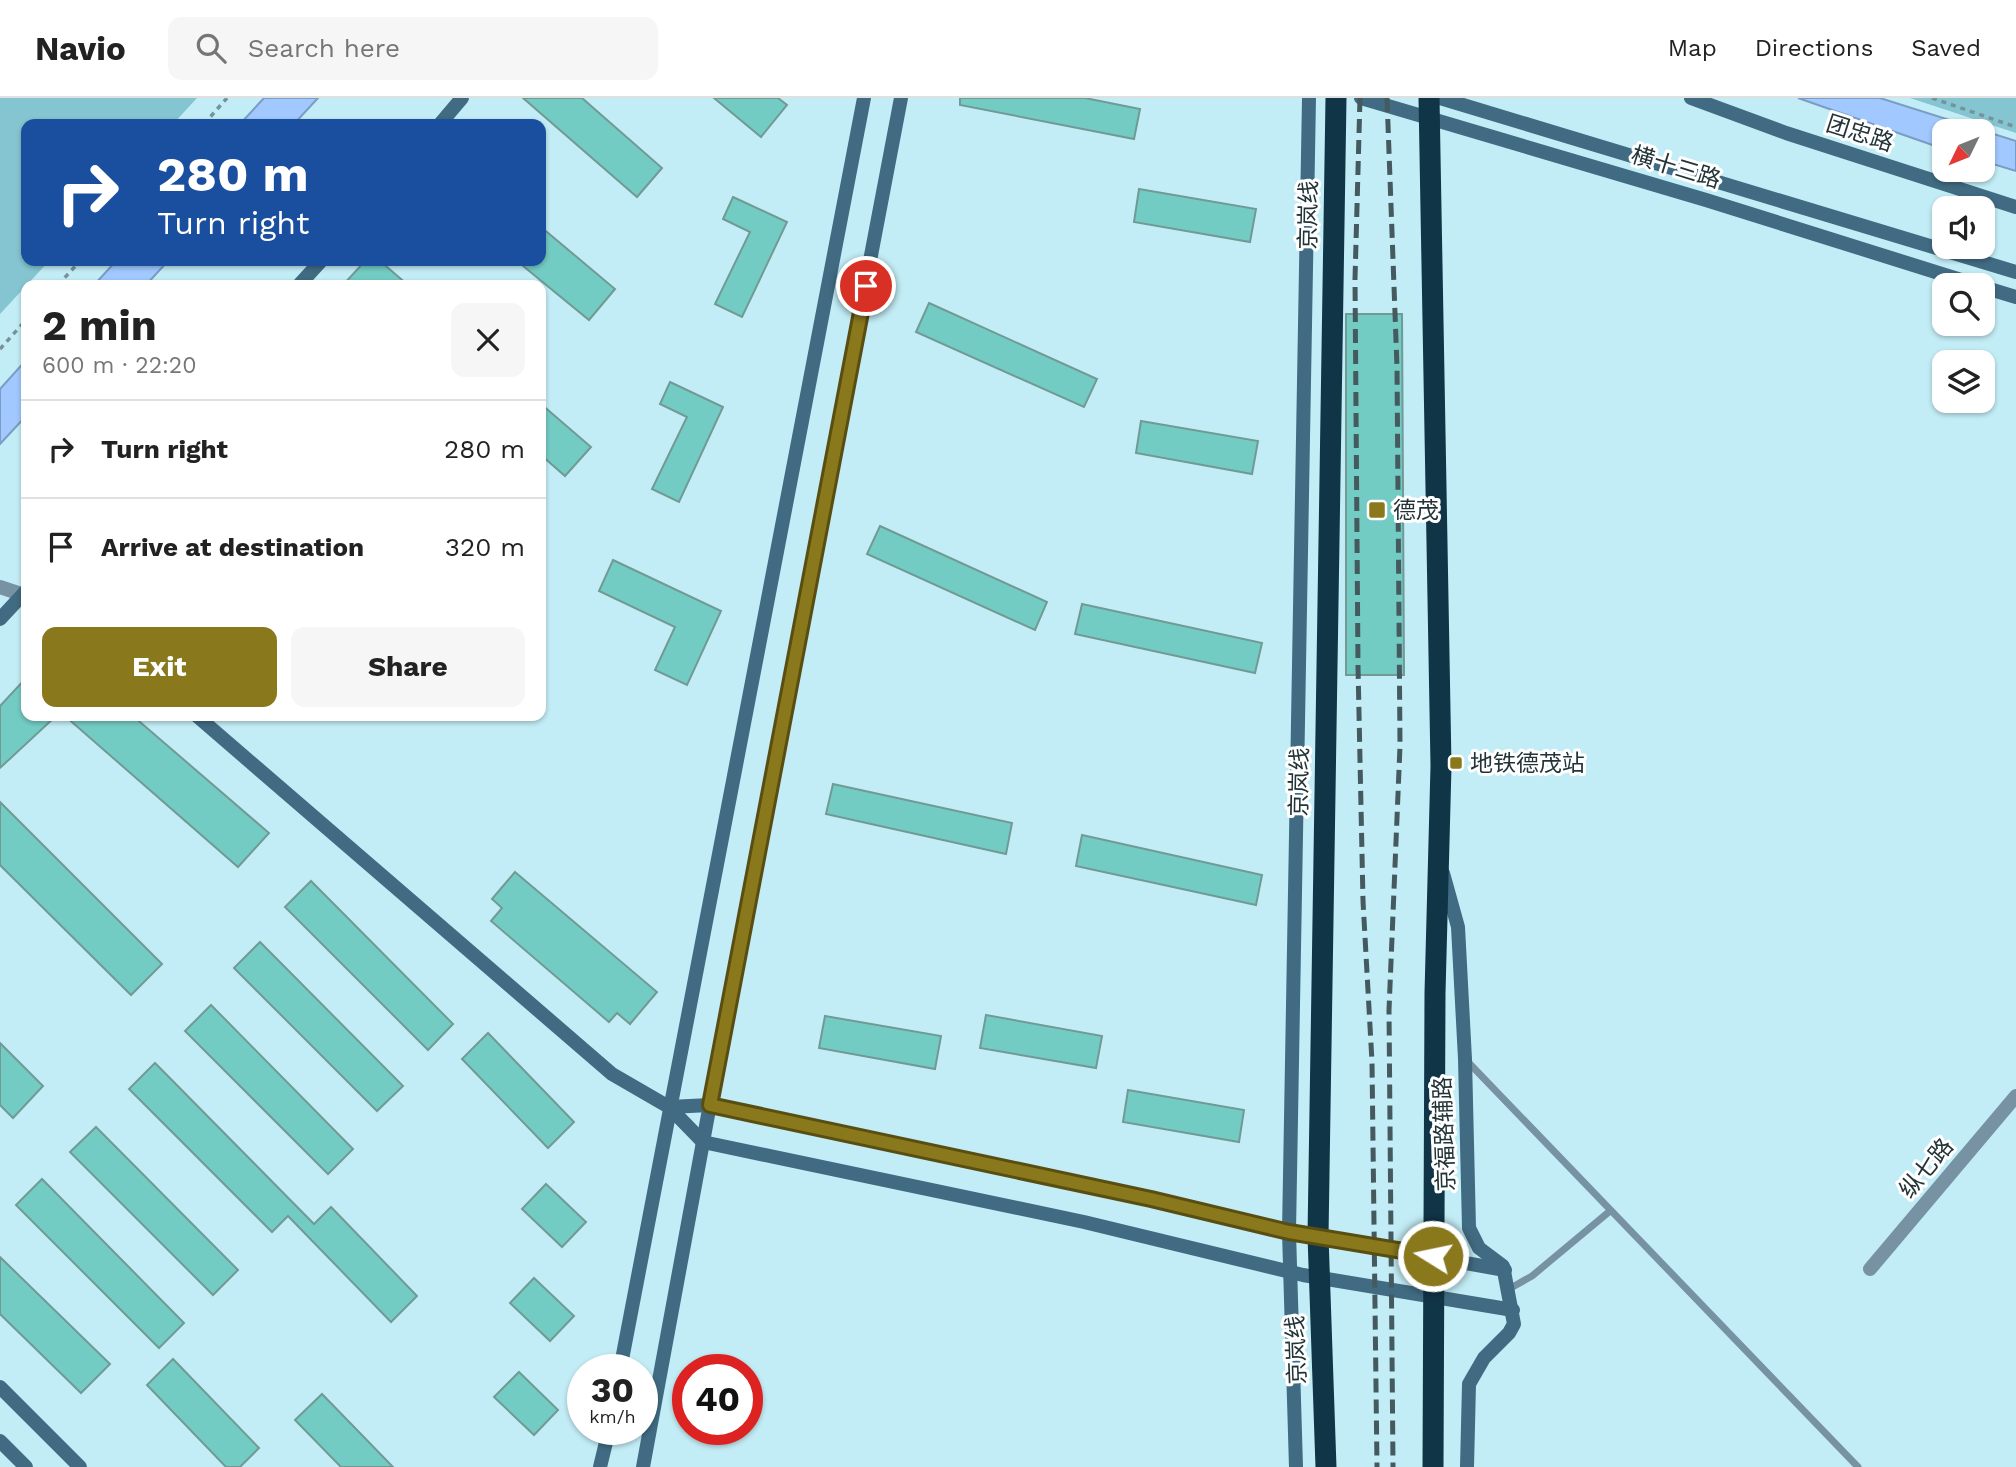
<!DOCTYPE html>
<html lang="en">
<head>
<meta charset="utf-8">
<style>
	:root { --surface:#fff; --page:#f6f6f6; --text:#222; --muted:#767676; --line:#e0e0e0; --accent:#89781c }
	body { margin:0; font-family:"Work Sans","Noto Sans SC",sans-serif; background:var(--page); color:var(--text); height:100vh; display:flex; flex-direction:column; font-size:26px; white-space:nowrap }
	* { box-sizing:border-box; margin:0 }
	p { font-size:23px; color:var(--muted) }
	.icon { flex:none; width:38px; height:38px; fill:none; stroke:currentColor; stroke-width:2; stroke-linecap:round; stroke-linejoin:round }
	.map { position:relative; flex:1; overflow:hidden }
	.side { position:absolute; left:21px; top:182px; width:525px; height:441px; display:flex; flex-direction:column; background:var(--surface); border-radius:14px; box-shadow:0 2px 5px #0004 }
	.side>* { flex:none }
	.top-card { position:absolute; left:21px; top:21px; width:525px; height:147px; border-radius:14px; box-shadow:0 2px 5px #0004; background:#1a4fa0; color:#fff; overflow:hidden }
	.needle { width:46px; rotate:227deg }
	.buttons { position:absolute; left:1932px; top:21px; display:grid; gap:14px }
	.buttons a { display:grid; place-items:center; width:63px; height:63px; border-radius:14px; background:var(--surface); box-shadow:0 2px 5px #0004; font-size:35px }
	.speed { position:absolute; left:567px; top:1256px; display:flex; gap:14px; font-size:35px; font-weight:700; text-align:center }
	.speed>* { display:grid; place-content:center; width:91px; height:91px; border-radius:50%; background:var(--surface); box-shadow:0 2px 5px #0004; line-height:1 }
	.speed small { font-size:18px; font-weight:400 }
	.speed .limit { border:10px solid #d22; background:#fff; color:#111 }
	.pin { position:absolute; display:grid; place-items:center; width:60px; height:60px; color:#fff; margin:-30px; border:4px solid #fff; border-radius:50%; box-shadow:0 2px 7px #0007 }
	.me { position:absolute; width:77px; margin:-38px; rotate:280deg; stroke-linejoin:round; filter:drop-shadow(0 0 5px #0008) }
	.turn { display:flex; align-items:center; gap:24px; height:147px; padding:0 21px; font-size:32px }
	.turn .icon { width:91px; height:91px; stroke-width:2.5 }
	.turn b { display:block; font-size:49px; line-height:60px }
	.round { display:grid; place-items:center; flex:none; width:74px; height:74px; border-radius:14px; background:var(--page) }
	.overview { display:flex; align-items:center; justify-content:space-between; height:119px; padding:0 21px }
	h1 { font-size:42px; font-weight:700; line-height:52px }
	.button { display:flex; gap:14px; margin-top:auto; padding:14px 21px }
	.button a { flex:1; height:80px; border-radius:14px; background:var(--accent); color:#fff; font-size:28px; font-weight:700; line-height:80px; text-align:center }
	.button a+a { background:var(--page); color:var(--text) }
	ul { padding:0; list-style:none }
	li { display:flex; align-items:center; gap:21px; height:98px; padding:0 21px; border-top:2px solid var(--line) }
	li div { flex:1 }
	li b { display:block; font-size:26px }
	li em { font-style:normal }
	header { display:flex; align-items:center; gap:42px; box-sizing:border-box; height:98px; padding:0 35px; background:var(--surface); border-bottom:2px solid var(--line) }
	header strong { font-size:33px }
	nav { display:flex; gap:38px; margin-inline-start:auto; font-size:24px }
	.search { width:490px; height:63px; background:var(--page); display:flex; align-items:center; gap:18px; box-sizing:border-box; padding:0 24px; border-radius:14px; color:var(--muted); font-size:26px }
	.map>svg:first-child { display:block }
	.green { fill:#85c5d1 }
	.water { fill:#a1c9ff; stroke:#7b9cc3; stroke-width:2 }
	.building { fill:#73ccc4; stroke:#719a95; stroke-width:2 }
	.lines { fill:none; stroke-linecap:round; stroke-linejoin:round }
	.path { stroke:#759399; stroke-width:3.5; stroke-dasharray:5 5; stroke-linecap:butt }
	.lane { stroke:#7793a3; stroke-width:7 }
	.street { stroke:#7793a3; stroke-width:14 }
	.secondary { stroke:#416b82; stroke-width:14 }
	.highway { stroke:#103547; stroke-width:21 }
	.rail { stroke:#445a5e; stroke-width:5; stroke-dasharray:14 7; stroke-linecap:butt }
	.route-casing { stroke:#594e12; stroke-width:18 }
	.route { stroke:#89781c; stroke-width:12 }
	.poi-dot { fill:#89781c; stroke:#fff; stroke-width:2.5 }
	.labels { text-anchor:middle; stroke-width:6; stroke-linejoin:round; paint-order:stroke }
	.street-label { font-size:23px; fill:#233437; stroke:#fff }
	.poi-label { font-size:23px; fill:#233437; stroke:#fff; text-anchor:start }
</style>
</head>
<body>
<header>
<strong>Navio</strong>
<div class="search"><svg class="icon" aria-label="search" viewBox="0 0 24 24"><circle cx="10" cy="10" r="6"/><path d="M15 15l6 6"/></svg>Search here</div>
<nav><a>Map</a><a>Directions</a><a>Saved</a></nav>
</header>
<div class="map">
<svg width="2016" height="1369" viewBox="0 0 2016 1369">
	<rect width="100%" height="100%" fill="#c3edf6"/>
	<g class="green">
		<polygon points="0,0 197,0 173,26 26,26 26,163 49,163 0,216"/>
		<polygon points="1910,0 2016,0 2016,35"/>
	</g>
	<g class="water">
		<polygon points="264,0 318,0 294,26 240,26"/>
		<polygon points="1798,0 1880,0 2016,43 2016,73 1983,63 1983,33 1944,33 1944,51"/>
		<polygon points="116,163 168,163 146,187 94,187"/>
		<polygon points="26,262 26,318 0,346 0,291"/>
	</g>
	<g class="building">
		<polygon points="523,0 582,0 662,70 637,99"/>
		<polygon points="714,0 778,0 787,7 761,39"/>
		<polygon points="960,0 1085,0 1140,11 1134,41 960,7"/>
		<polygon points="1139,91 1256,111 1250,144 1134,124"/>
		<polygon points="733,99 787,124 742,219 715,206 750,134 723,121"/>
		<polygon points="541,129 615,191 589,222 517,163 541,163"/>
		<polygon points="365,163 380,163 408,187 343,187"/>
		<polygon points="929,205 1097,281 1084,309 916,234"/>
		<polygon points="1346,216 1402,216 1404,577 1346,577"/>
		<polygon points="670,284 723,309 679,404 652,391 687,319 660,306"/>
		<polygon points="541,306 591,349 565,378 541,357"/>
		<polygon points="1141,323 1258,343 1252,376 1136,355"/>
		<polygon points="880,428 1047,504 1035,532 867,456"/>
		<polygon points="613,462 721,513 687,587 655,572 675,529 599,493"/>
		<polygon points="1082,506 1262,545 1255,575 1075,536"/>
		<polygon points="26,580 26,618 56,618 0,670 0,608"/>
		<polygon points="65,618 133,618 269,735 238,769"/>
		<polygon points="833,686 1012,725 1006,756 826,716"/>
		<polygon points="0,704 162,866 131,897 0,767"/>
		<polygon points="1082,737 1262,777 1256,807 1076,768"/>
		<polygon points="515,774 657,894 630,926 617,915 609,924 491,823 502,810 492,801"/>
		<polygon points="311,783 453,926 428,952 285,809"/>
		<polygon points="260,844 403,988 377,1013 234,870"/>
		<polygon points="211,907 353,1051 328,1076 185,933"/>
		<polygon points="986,917 1102,938 1096,970 980,950"/>
		<polygon points="825,918 941,938 935,971 819,950"/>
		<polygon points="488,935 574,1024 548,1050 462,961"/>
		<polygon points="0,945 43,988 13,1020 0,1007"/>
		<polygon points="155,965 314,1126 331,1109 417,1198 391,1224 288,1118 272,1134 129,991"/>
		<polygon points="1128,992 1244,1012 1239,1044 1123,1024"/>
		<polygon points="96,1029 238,1172 213,1197 70,1054"/>
		<polygon points="42,1081 184,1225 159,1250 16,1107"/>
		<polygon points="546,1086 586,1124 562,1149 522,1111"/>
		<polygon points="0,1159 110,1266 81,1295 0,1216"/>
		<polygon points="534,1180 574,1218 550,1243 510,1205"/>
		<polygon points="173,1261 259,1350 240,1369 226,1369 147,1287"/>
		<polygon points="519,1274 558,1312 534,1337 494,1299"/>
		<polygon points="322,1296 393,1369 341,1369 295,1322"/>
	</g>
	<g class="lines">
		<g class="path">
			<polyline points="1932,0 2016,29"/>
			<polyline points="204,26 227,0"/>
			<polyline points="58,187 80,163"/>
			<polyline points="0,251 26,222"/>
		</g>
		<g class="lane">
			<polyline points="1468,964 1858,1369"/>
			<polyline points="1509,1191 1532,1178 1610,1113"/>
		</g>
		<g class="street">
			<polyline points="0,489 21,496"/>
			<polyline points="1870,1171 2016,998"/>
		</g>
		<g class="secondary">
			<polyline points="1361,0 1706,102 1977,187"/>
			<polyline points="1440,0 2016,174"/>
			<polyline points="1691,0 1786,35 2016,109"/>
			<polyline points="440,26 462,0"/>
			<polyline points="299,187 321,163"/>
			<polyline points="1983,189 2016,199"/>
			<polyline points="0,521 26,493"/>
			<polyline points="197,618 612,976 669,1009 703,1044 1084,1124 1303,1177 1513,1212"/>
			<polyline points="1443,775 1458,829 1465,961 1469,1130 1479,1150 1503,1168 1514,1226 1509,1235 1484,1260 1469,1286 1467,1369"/>
			<polyline points="669,1009 710,1007 1151,1101 1289,1134 1505,1172"/>
			<polyline points="620,1272 864,0"/>
			<polyline points="0,1289 80,1369"/>
			<polyline points="0,1343 26,1369"/>
			<polyline points="600,1369 609,1332"/>
			<polyline points="643,1369 732,887 901,0"/>
			<polyline points="1296,1369 1289,1134 1309,0"/>
		</g>
		<g class="highway">
			<polyline points="1429,0 1441,668 1435,895 1433,1369"/>
			<polyline points="1326,1369 1318,1138 1336,0"/>
		</g>
		<g class="rail">
			<polyline points="1360,0 1355,181 1358,568 1363,803 1372,964 1377,1369"/>
			<polyline points="1387,0 1397,269 1400,648 1389,912 1393,1369"/>
		</g>
	</g>
	<g class="lines">
		<g class="route-casing">
			<polyline id="route" points="866,188 710,1007 1151,1101 1289,1134 1433,1158"/>
		</g>
		<use href="#route" class="route"/>
	</g>
	<g class="poi-dot">
		<rect x="1368" y="403" width="18" height="18" rx="3.5"/>
		<rect x="1449" y="658" width="14" height="14" rx="3.5"/>
	</g>
	<g class="labels">
		<g class="street-label">
			<text transform="translate(1860 35) rotate(18)" y="8">团忠路</text>
			<text transform="translate(1676 69) rotate(17)" y="8">横十三路</text>
			<text transform="translate(1308 117) rotate(-89)" y="8">京岚线</text>
			<text transform="translate(1299 684) rotate(-89)" y="8">京岚线</text>
			<text transform="translate(1444 1036) rotate(-92)" y="8">京福路辅路</text>
			<text transform="translate(1926 1070) rotate(-50)" y="8">纵七路</text>
			<text transform="translate(1296 1252) rotate(-92)" y="8">京岚线</text>
		</g>
		<g class="poi-label">
			<text x="1393" y="420">德茂</text>
			<text x="1470" y="673">地铁德茂站</text>
		</g>
	</g>
</svg>
<div class="buttons">
<a><svg class="needle" viewBox="-14 -14 28 28"><path d="M0-13l5 13h-10z" fill="#e53935"/><path d="M0 13l5-13h-10z" fill="#767676"/></svg></a>
<a><svg class="icon" aria-label="sound" viewBox="0 0 24 24"><path d="M4 9h4l5-4v14l-5-4H4zM17 9q2 3 0 6"/></svg></a>
<a><svg class="icon" aria-label="search" viewBox="0 0 24 24"><circle cx="10" cy="10" r="6"/><path d="M15 15l6 6"/></svg></a>
<a><svg class="icon" aria-label="layers" viewBox="0 0 24 24"><path d="M12 4l9 5-9 5-9-5zM3 14l9 5 9-5"/></svg></a>
</div>
<div class="speed"><div>30<small>km/h</small></div><div class="limit">40</div></div>
<div class="pin" style="left:866px;top:188px;background:#d93025"><svg class="icon" aria-label="arrive" viewBox="0 0 24 24"><path d="M6 21V4h12l-3 4 3 4H6"/></svg></div>
<svg class="me" style="left:1433px;top:1158px" viewBox="-20 -20 40 40"><circle r="17" fill="#89781c" stroke="#fff" stroke-width="3"/><path d="M0-11L8 9 0 5-8 9z" fill="#fff"/></svg>
<div class="top-card">
<div class="turn"><svg class="icon" aria-label="right" viewBox="0 0 24 24"><path d="M7 20v-9h11M14 6l5 5-5 5"/></svg><div><b>280 m</b>Turn right</div></div>
</div>
<section class="side">
<div class="overview"><div><h1>2 min</h1><p>600 m · 22:20</p></div><a class="round"><svg class="icon" aria-label="close" viewBox="0 0 24 24"><path d="M6 6l12 12M18 6L6 18"/></svg></a></div>
<ul>
<li><svg class="icon" aria-label="right" viewBox="0 0 24 24"><path d="M7 20v-9h11M14 6l5 5-5 5"/></svg><div><b>Turn right</b></div><em>280 m</em></li>
<li><svg class="icon" aria-label="arrive" viewBox="0 0 24 24"><path d="M6 21V4h12l-3 4 3 4H6"/></svg><div><b>Arrive at destination</b></div><em>320 m</em></li>
</ul>
<div class="button"><a>Exit</a><a>Share</a></div>
</section>
</div>
</body>
</html>
